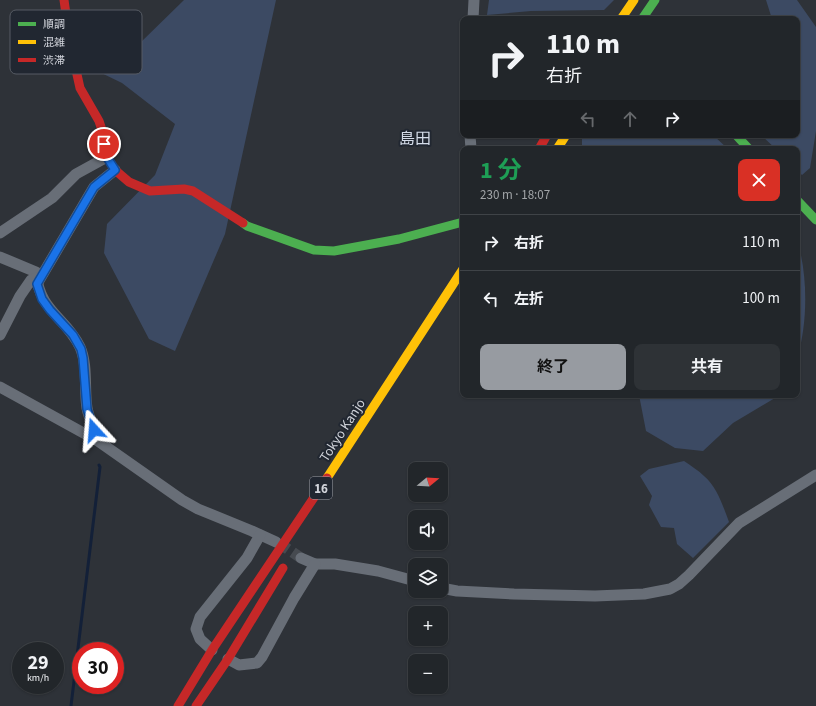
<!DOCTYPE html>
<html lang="ja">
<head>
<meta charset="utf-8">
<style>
	:root { --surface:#22262a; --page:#2e3236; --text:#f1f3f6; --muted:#a2a5a8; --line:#3f4347; --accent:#979ba1 }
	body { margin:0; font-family:"Source Sans 3","Noto Sans JP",sans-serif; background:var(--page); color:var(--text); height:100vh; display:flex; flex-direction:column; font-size:15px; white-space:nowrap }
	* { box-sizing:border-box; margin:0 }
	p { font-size:13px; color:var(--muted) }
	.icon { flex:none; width:22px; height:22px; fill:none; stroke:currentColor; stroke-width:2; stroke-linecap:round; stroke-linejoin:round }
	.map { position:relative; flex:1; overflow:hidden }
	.sheet { position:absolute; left:460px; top:146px; width:340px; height:252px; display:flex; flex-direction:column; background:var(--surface); border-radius:8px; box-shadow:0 1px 3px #0004,0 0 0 1px var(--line) }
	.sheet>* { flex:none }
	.hud { position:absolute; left:460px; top:16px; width:340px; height:122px; border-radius:8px; box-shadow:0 1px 3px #0004,0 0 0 1px var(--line); background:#22262a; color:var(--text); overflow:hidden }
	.needle { width:26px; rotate:72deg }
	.fabs { position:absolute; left:408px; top:462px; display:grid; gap:8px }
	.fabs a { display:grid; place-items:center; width:40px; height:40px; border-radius:8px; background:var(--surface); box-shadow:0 1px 3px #0004,0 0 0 1px var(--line); font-size:20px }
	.speed { position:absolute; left:12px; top:642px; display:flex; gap:8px; font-size:20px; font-weight:700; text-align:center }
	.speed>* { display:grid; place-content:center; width:52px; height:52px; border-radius:50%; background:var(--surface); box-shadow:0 1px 3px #0004,0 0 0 1px var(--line); line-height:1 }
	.speed small { font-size:10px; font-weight:400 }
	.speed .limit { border:6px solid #d22; background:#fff; color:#111 }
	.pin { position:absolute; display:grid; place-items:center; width:34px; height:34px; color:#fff; margin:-17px; border:2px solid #fff; border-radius:50%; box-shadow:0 1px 4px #0007 }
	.me { position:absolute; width:44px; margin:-22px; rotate:341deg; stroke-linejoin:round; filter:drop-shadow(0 0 3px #0008) }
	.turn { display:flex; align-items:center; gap:14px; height:84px; padding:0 20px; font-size:18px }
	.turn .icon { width:52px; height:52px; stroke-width:2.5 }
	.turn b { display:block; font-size:28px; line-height:34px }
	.lanes { display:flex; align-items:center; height:38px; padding:0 20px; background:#0003; justify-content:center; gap:20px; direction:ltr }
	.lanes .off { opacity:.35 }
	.round { display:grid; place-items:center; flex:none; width:42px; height:42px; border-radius:8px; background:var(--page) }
	.headline { display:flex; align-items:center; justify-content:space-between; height:68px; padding:0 20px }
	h1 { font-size:24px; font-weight:700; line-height:30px; color:#1e9e55 }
	.action { display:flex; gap:8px; margin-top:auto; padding:8px 20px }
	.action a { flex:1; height:46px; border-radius:8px; background:var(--accent); color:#111; font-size:16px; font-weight:700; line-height:46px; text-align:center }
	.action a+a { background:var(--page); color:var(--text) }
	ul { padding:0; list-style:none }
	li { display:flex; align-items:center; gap:12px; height:56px; padding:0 20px; border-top:1px solid var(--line) }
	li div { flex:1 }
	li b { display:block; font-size:15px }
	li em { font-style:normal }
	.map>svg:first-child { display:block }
	.green { fill:#3c4a63 }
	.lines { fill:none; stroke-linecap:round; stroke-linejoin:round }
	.stream { stroke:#132038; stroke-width:3 }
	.street-tunnel { stroke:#464a50; stroke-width:11; stroke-dasharray:11 5.5; stroke-linecap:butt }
	.street { stroke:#686e77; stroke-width:11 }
	.fast { stroke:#4caf50; stroke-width:9 }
	.slow { stroke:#ffc107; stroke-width:9 }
	.jam { stroke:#c62828; stroke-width:9 }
	.route-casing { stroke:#114b97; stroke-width:10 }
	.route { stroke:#1a73e8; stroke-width:7 }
	.labels { text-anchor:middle; stroke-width:4; stroke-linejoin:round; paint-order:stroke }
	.shield { fill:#212731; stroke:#9c9fa7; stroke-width:1 }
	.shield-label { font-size:13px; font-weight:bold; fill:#d0d3da }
	.street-label { font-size:14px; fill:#d0d3da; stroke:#212731 }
	.quarter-label { font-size:16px; fill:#d4dce9; stroke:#212731 }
	.key { fill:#212731; stroke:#565b64; stroke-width:1 }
	.key-label { font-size:11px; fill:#d0d3da }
</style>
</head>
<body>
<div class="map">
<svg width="816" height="706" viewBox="0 0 816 706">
	<rect width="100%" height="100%" fill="#2e3238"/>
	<g class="green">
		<polygon points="184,0 276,0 225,234 175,351 149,339 104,253 107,224 155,175 175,124 122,83 89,67 139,44"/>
		<polygon points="489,0 614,0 604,10 531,11 487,15"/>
		<polygon points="766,0 797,0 816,27 816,131 810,168 802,175 797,170 797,149 776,149 761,135 797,135 797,19 772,19"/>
		<polygon points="582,135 713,135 728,149 582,149"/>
		<path d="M797 239C808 276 808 322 797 359Z"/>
		<polygon points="639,395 777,395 775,398 733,423 703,451 675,448 646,431"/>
		<path d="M684 461C691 466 698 470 704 476 717 487 723 506 729 522L693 558 677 544 674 528 661 527 649 505 652 496 640 476 649 469Z"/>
	</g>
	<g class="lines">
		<polyline class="stream" points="71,706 100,467 99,465"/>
		<polyline class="street-tunnel" points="279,543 301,558"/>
		<g class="street">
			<polyline points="473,19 474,0"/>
			<polyline points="470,135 471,149"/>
			<polyline points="0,233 52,198 76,174 107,157"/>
			<path d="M0 257 36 272C39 312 66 317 80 347 88 365 84 390 87 408 89 419 95 430 98 441"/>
			<polyline points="37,284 94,187 115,170"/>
			<polyline points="0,335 20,296 31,280 36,278"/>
			<polyline points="0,387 98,441 182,500 198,509 252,531 276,542"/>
			<polyline points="301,558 315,564 335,564 378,571 415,581"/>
			<polyline points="441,588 457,591 514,594 595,596 644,594 670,589 679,584 689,575 739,523 816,475"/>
			<polyline points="212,650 200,639 196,629 200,617 247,558 260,535"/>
			<polyline points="228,659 239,665 257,663 262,657 294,598 315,564"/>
		</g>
		<g class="fast">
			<polyline points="642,19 655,0"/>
			<polyline points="736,135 749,149"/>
			<polyline points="797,200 816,220"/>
			<polyline points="243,223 247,226 314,250 334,251 399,239 463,222"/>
		</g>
		<g class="slow">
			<polyline points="621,19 634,0"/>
			<polyline points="557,149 566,135"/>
			<polyline points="327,478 463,269"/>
		</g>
		<g class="jam">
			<polyline points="64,0 70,43 80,88 99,121 103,133 105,154 115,170 129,182 150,191 184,189 193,191 243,223"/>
			<polyline points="539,149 547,135"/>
			<polyline points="178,706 212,650 327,478"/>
			<polyline points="196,706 228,659 283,568"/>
		</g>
	</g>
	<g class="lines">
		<g class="route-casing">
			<polyline id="route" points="94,430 87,409 83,358 81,349 73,335 50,310 42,299 37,284 94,187 115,170 105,154 104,144"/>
		</g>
		<use href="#route" class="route"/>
	</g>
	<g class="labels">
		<rect class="shield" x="310" y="477" width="22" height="22" rx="3"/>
		<g class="shield-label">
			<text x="321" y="493">16</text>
		</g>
		<g class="street-label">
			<text transform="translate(342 430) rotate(-57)" y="5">Tokyo Kanjo</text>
		</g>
		<g class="quarter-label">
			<text x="415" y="144">島田</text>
		</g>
	</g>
	<rect x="10" y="10" width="132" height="64" rx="6" class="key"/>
	<rect x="18" y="22" width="18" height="4" fill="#4caf50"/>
	<rect x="18" y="40" width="18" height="4" fill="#ffc107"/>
	<rect x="18" y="58" width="18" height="4" fill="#c62828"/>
	<g class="key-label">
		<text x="43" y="28">順調</text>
		<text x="43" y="46">混雑</text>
		<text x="43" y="64">渋滞</text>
	</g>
</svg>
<div class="fabs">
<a><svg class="needle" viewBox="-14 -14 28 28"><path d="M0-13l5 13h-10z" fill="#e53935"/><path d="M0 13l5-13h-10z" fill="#a2a5a8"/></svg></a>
<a><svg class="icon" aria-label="sound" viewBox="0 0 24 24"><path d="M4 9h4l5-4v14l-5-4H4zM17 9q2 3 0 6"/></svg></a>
<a><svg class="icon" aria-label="layers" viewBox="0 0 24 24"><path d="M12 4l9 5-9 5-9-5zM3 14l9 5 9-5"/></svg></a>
<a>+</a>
<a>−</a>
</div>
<div class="speed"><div>29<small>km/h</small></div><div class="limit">30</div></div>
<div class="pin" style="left:104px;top:144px;background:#d93025"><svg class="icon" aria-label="arrive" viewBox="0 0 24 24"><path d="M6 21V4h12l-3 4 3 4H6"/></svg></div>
<svg class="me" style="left:94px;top:430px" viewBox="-20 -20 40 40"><path d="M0-17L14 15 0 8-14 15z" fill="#1a73e8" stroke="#fff" stroke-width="4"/></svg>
<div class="hud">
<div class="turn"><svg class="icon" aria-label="right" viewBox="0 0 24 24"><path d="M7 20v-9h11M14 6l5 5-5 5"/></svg><div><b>110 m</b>右折</div></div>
<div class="lanes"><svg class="icon off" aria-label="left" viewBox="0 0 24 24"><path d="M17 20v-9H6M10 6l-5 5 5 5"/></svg><svg class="icon off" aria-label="ahead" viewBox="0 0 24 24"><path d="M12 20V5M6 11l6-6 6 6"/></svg><svg class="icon" aria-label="right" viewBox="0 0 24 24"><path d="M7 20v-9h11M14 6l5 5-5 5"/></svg></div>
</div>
<section class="sheet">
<div class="headline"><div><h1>1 分</h1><p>230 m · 18:07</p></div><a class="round" style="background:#d93025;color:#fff"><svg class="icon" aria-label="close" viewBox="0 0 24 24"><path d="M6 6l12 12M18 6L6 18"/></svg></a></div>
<ul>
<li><svg class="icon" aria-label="right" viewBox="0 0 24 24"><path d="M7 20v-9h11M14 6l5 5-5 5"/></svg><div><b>右折</b></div><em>110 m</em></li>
<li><svg class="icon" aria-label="left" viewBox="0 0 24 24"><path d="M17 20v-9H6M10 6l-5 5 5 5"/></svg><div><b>左折</b></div><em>100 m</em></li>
</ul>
<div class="action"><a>終了</a><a>共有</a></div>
</section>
</div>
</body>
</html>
